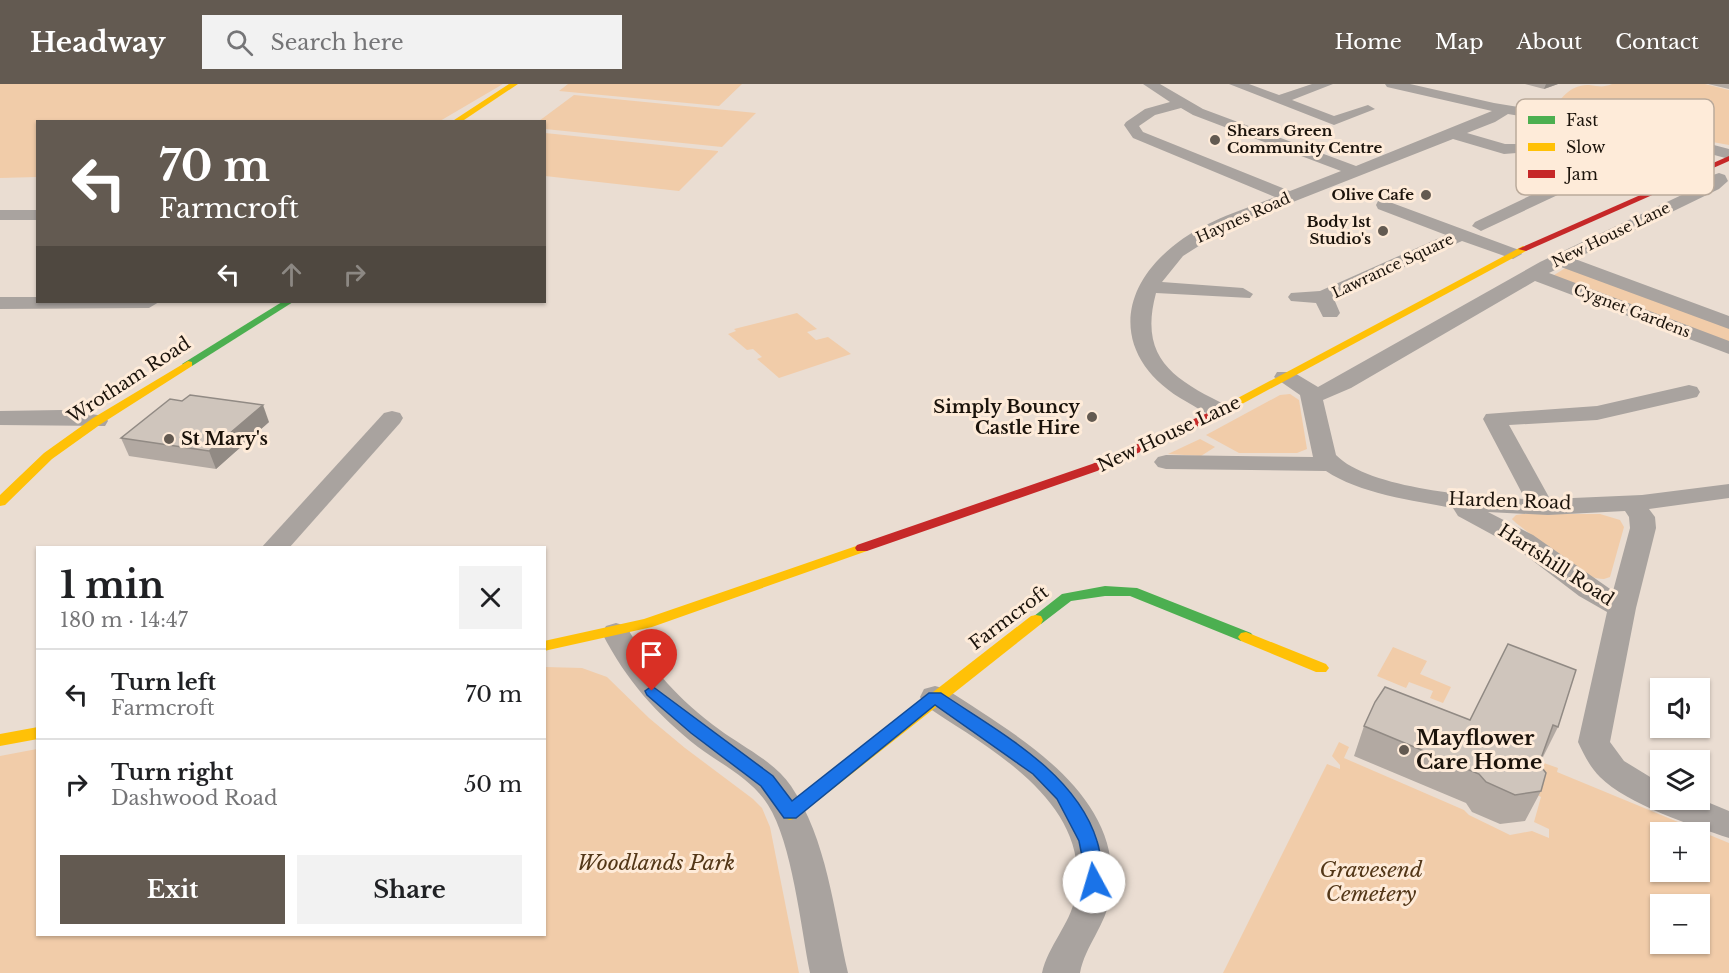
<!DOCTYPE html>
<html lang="en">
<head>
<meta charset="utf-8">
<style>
	:root { --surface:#fff; --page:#f2f2f2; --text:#202124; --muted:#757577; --line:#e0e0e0; --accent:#635a51 }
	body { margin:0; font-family:"Libre Baskerville",serif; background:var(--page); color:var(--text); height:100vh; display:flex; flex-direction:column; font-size:22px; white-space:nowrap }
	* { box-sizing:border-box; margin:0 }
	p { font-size:20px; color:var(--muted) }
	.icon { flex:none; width:33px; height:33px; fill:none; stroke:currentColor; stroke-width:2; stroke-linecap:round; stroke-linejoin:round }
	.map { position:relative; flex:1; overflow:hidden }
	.sheet { position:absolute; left:36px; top:462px; width:510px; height:390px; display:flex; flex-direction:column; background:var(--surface); border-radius:0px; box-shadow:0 2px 4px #0004 }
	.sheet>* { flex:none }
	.hud { position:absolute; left:36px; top:36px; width:510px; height:183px; border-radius:0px; box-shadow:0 2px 4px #0004; background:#635a51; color:#fff; overflow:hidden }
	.controls { position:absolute; left:1650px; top:594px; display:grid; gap:12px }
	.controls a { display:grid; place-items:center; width:60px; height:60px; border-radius:0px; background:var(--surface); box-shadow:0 2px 4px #0004; font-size:30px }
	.pin { position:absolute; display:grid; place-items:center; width:51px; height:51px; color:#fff; margin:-62px -26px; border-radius:50% 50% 50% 0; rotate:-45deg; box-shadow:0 0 6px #0007 }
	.pin .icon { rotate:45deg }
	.me { position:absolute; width:66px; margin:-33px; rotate:354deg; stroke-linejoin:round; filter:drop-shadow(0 0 4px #0008) }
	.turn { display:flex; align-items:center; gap:21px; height:126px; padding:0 24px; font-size:27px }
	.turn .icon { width:78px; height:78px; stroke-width:2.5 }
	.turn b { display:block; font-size:42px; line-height:51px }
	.lanes { display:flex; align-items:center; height:57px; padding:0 24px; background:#0003; justify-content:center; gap:30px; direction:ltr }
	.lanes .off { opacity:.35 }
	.round { display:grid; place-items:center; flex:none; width:63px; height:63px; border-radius:0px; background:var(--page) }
	.summary { display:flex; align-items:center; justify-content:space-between; height:102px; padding:0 24px }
	h1 { font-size:36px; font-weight:800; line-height:45px }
	.cta { display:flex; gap:12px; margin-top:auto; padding:12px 24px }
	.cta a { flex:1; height:69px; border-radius:0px; background:var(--accent); color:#fff; font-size:24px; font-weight:800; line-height:69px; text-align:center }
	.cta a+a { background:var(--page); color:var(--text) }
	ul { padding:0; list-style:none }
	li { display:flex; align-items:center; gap:18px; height:90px; padding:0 24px; border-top:2px solid var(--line) }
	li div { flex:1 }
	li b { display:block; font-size:22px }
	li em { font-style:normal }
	header { display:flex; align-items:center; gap:36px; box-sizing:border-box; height:84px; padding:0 30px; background:var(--accent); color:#fff }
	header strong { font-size:28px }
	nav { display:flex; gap:33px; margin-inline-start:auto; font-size:21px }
	.search { width:420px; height:54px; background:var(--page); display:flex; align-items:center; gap:15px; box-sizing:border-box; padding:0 21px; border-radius:0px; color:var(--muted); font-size:22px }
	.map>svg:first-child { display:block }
	.green { fill:#f1cca9; fill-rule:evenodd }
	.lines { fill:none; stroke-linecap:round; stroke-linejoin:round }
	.street { fill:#a9a39f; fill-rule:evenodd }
	.fast { fill:#4caf50; fill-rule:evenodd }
	.slow { fill:#ffc107; fill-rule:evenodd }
	.jam { fill:#c62828; fill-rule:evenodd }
	.wall { fill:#b2a9a2 }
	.shaded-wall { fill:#918a84 }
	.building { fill:#cfc5bc; stroke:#918a84; stroke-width:1.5 }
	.route { fill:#1a73e8; stroke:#114b97; stroke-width:1.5 }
	.poi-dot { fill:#635a51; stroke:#feebd9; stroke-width:2 }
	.labels { text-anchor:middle; stroke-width:6; stroke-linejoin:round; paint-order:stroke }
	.far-poi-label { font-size:15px; font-weight:bold; fill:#1b130b; stroke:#feebd9; text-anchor:end }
	.far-street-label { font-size:15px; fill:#1b130b; stroke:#feebd9 }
	.street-label { font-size:18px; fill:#1b130b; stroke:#feebd9 }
	.poi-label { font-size:18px; font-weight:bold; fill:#1b130b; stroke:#feebd9; text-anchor:end }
	.near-poi-label { font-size:21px; font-weight:bold; fill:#1b130b; stroke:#feebd9; text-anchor:start }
	.near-park-label { font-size:21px; font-style:italic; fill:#533718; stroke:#feebd9 }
	.key { fill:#feebd9; stroke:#baaa9b; stroke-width:1.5 }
	.key-label { font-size:16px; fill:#1b130b }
</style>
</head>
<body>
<header>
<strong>Headway</strong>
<div class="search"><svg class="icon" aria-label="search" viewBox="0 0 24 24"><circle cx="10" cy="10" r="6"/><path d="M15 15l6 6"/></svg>Search here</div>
<nav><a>Home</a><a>Map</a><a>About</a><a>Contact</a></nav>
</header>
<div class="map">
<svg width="1729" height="889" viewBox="0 0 1729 889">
	<rect width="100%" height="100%" fill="#eaddd2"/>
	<g class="green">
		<polygon points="0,0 503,0 440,37 38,38 37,93 0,94"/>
		<polygon points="568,0 742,0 719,22 559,7"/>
		<path d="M1612 0H1705L1729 6V61L1552 29C1559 15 1571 0 1589 1 1599 2 1602 4 1612 0Z"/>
		<polygon points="574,11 756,29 722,63 545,45 544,38 539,37"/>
		<polygon points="545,49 718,67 718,68 679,107 545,92"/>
		<polygon points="1570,181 1729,240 1729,262 1551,193"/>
		<polygon points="797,229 817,245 807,248 816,256 828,253 851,270 779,294 757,275 762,273 753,265 747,266 728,250 736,247 734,245"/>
		<polygon points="1290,310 1299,316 1307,365 1297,369 1239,369 1206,351 1280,311"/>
		<polygon points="1200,355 1215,363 1201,372 1168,370"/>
		<path d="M1523 430H1600L1620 436 1624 443 1610 493 1604 495C1599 495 1594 494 1590 492 1582 488 1515 440 1512 435L1516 431Z"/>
		<polygon points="1393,563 1427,577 1420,590 1451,603 1443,619 1430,614 1433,607 1409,598 1406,604 1377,592"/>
		<polygon points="545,583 582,584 607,593 649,634 685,664 753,715 762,724 770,743 799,889 0,889 0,672 37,665 38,850 544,850"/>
		<path d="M1339 658 1349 663 1344 674 1464 726 1469 731 1510 751 1532 747 1549 754V745L1534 738 1541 713 1534 709 1544 679 1558 684 1557 688 1729 759V889H1223L1327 680 1340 685V681L1332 672ZM1660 748H1700V788H1660ZM1660 820H1700V860H1660Z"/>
	</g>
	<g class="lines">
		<g class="street">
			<path d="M1143 0H1160L1203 25 1356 82 1492 27 1387 3 1385 0H1410L1494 19 1653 45 1729 65V75L1652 54 1508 30 1495 38 1467 49 1505 60H1523L1553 50 1587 54 1609 62 1649 64 1657 69 1649 74 1618 72 1625 81 1617 86C1608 84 1606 76 1600 70 1588 59 1558 58 1544 63L1558 69 1581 98 1579 101 1481 147 1472 142 1475 138 1563 96 1546 75 1530 68 1504 70 1453 55 1227 144 1183 172 1162 198 1243 204 1253 210 1250 214 1156 209C1138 275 1175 296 1228 322L1231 327 1228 332 1220 334C1208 331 1197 324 1187 318 1118 280 1111 213 1172 163 1202 138 1239 127 1275 113L1133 54 1124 41 1126 38 1145 25 1170 18ZM1181 24 1193 31 1341 87 1290 107 1143 48 1139 42 1155 31Z"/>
			<polygon points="1229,0 1249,0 1279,11 1312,0 1333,0 1292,16 1334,32 1368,21 1375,25 1334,41"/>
			<path d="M1719 89 1725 91 1728 97 1719 105 1575 175 1729 232V245L1561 183 1549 189 1729 257V270L1535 197 1351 304 1323 316 1336 371C1369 405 1478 413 1525 415L1483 335 1486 330 1597 322 1689 301 1697 303 1700 308 1697 313 1597 336 1509 341 1550 415 1642 411 1729 400V414L1649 425 1655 433 1656 444 1636 524 1610 658 1624 677 1660 699V716L1700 715 1729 727V754C1693 742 1627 720 1600 693 1590 683 1584 671 1578 658L1607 528 1579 512 1515 463 1458 432 1453 424C1414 417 1358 409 1326 387L1166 385 1158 383 1154 378 1158 373 1166 371 1313 373 1300 311 1274 293 1277 288H1293L1318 303 1540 178 1707 99 1713 91ZM1625 427 1629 433 1630 444 1613 507 1533 451 1488 428 1548 431Z"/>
			<polygon points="1384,116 1519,166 1522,170 1513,175 1462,157 1334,215 1340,229 1337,233 1323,233 1316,219 1291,217 1288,213 1291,209 1320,207 1446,151 1378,125 1376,121 1378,117"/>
			<rect x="0" y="126" width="38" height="10"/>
			<polygon points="0,213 38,213 38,218 159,218 149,224 0,225"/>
			<polygon points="61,326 105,332 108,337 105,342 0,341 0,327"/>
			<polygon points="392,327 400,329 403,334 400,339 289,464 261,464 384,329"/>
			<path d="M616 539 626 542C653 587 678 615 720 646 743 663 775 678 791 702 827 755 834 828 848 889H810C801 844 792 758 768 721 753 696 721 680 698 663 657 631 626 596 602 549L606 542Z"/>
			<path d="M935 602 946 605C1017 652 1127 711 1110 813 1106 841 1085 862 1080 889H1042C1048 862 1070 840 1075 814 1094 719 990 665 924 621L920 613 924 605Z"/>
		</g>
		<g class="fast">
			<polygon points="282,218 293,218 192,282 184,282 182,280"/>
			<polygon points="1105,502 1137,504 1251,549 1254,553 1251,557 1241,557 1130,512 1105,512 1071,517 1041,540 1031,540 1029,536 1062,510"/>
		</g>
		<g class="slow">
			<polygon points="509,0 518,0 461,38 451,38"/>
			<polygon points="1523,162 1528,165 1526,167 1216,334 1212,335 1206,331"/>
			<polygon points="188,277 192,278 192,282 101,340 52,375 5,421 0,422 0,411 44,369 93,334"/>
			<polygon points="862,460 869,464 867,467 652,543 544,567 544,557 644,535"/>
			<polygon points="1036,531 1041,532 1043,536 1041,540 796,734 790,736 784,734 781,729 784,724 1031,532"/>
			<polygon points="1246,548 1326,580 1329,584 1326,588 1316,588 1241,557 1238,553 1241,549"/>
			<polygon points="38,643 38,655 0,662 0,650"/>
		</g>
		<g class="jam">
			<polygon points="1729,72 1729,77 1526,167 1518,165"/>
			<polygon points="1212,327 1216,328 1218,331 1216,334 1100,386 867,467 857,467 855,464 857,461 1092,380"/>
		</g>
	</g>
	<g class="wall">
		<polygon points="1525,0 1558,0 1544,5"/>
		<polygon points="1708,0 1729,0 1729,5"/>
		<polygon points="269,338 216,385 129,372 121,354"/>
		<polygon points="1508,560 1558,643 1543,673 1542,672 1539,680 1541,707 1525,737 1500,740 1472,728 1466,719 1354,672 1364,642 1470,636"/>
	</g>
	<g class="shaded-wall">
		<polygon points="1546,0 1558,0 1544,5"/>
		<polygon points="263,321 269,338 216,385 209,367"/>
	</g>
	<g class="building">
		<polygon points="190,311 263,321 209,367 121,354 170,315 182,317"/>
		<polygon points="1508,560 1576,586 1558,643 1553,641 1539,680 1546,689 1541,707 1515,711 1486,698 1479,690 1364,642 1375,618 1385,603 1470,636"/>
	</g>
	<path class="route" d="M652 602 773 692 792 717 929 609H941C997 647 1076 688 1097 757 1101 769 1102 784 1104 798L1101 803 1094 805 1088 803 1079 757 1057 715 1033 690 935 621 796 734H784L761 702 691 649 647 611 645 607Z"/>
	<g class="poi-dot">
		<circle cx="1215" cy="56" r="6"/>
		<circle cx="1426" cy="111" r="6"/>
		<circle cx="1383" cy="147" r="6"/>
		<circle cx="1092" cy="333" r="6"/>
		<circle cx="169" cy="355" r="6"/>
		<circle cx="1404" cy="666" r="6"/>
	</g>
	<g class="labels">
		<g class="far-poi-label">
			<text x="1227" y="52" text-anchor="start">Shears Green<tspan x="1227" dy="17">Community Centre</tspan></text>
			<text x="1414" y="116">Olive Cafe</text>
			<text x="1371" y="143">Body 1st<tspan x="1371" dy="17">Studio's</tspan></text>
		</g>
		<g class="far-street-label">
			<text transform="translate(1243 134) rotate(-24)" y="5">Haynes Road</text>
			<text transform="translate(1611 151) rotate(-26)" y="5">New House Lane</text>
			<text transform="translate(1393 182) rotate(-25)" y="5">Lawrance Square</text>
			<text transform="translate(1632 227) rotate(21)" y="5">Cygnet Gardens</text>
		</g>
		<g class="street-label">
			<text transform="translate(129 296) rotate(-33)" y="6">Wrotham Road</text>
			<text transform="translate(1169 350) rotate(-25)" y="6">New House Lane</text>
			<text transform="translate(1510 417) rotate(2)" y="6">Harden Road</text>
			<text transform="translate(1556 481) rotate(33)" y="6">Hartshill Road</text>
			<text transform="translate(1009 534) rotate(-37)" y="6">Farmcroft</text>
		</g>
		<g class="poi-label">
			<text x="1080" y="329">Simply Bouncy<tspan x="1080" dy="21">Castle Hire</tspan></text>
			<text x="181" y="361" text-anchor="start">St Mary's</text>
		</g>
		<g class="near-poi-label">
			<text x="1416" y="661">Mayflower<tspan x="1416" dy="24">Care Home</tspan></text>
		</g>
		<g class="near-park-label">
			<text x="656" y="786">Woodlands Park</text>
			<text x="1371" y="793">Gravesend<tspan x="1371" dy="24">Cemetery</tspan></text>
		</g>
	</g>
	<rect x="1516" y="15" width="198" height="96" rx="9" class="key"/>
	<rect x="1528" y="32" width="27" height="8" fill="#4caf50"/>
	<rect x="1528" y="59" width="27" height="8" fill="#ffc107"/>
	<rect x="1528" y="86" width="27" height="8" fill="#c62828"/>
	<g class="key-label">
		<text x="1566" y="42">Fast</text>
		<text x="1566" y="69">Slow</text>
		<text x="1566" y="96">Jam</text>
	</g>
</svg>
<div class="controls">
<a><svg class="icon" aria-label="sound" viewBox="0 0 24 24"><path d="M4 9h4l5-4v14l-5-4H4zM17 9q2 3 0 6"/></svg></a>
<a><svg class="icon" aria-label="layers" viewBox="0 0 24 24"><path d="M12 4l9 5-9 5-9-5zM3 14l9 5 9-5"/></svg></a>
<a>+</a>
<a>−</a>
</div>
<div class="pin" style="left:652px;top:607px;background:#d93025"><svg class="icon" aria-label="arrive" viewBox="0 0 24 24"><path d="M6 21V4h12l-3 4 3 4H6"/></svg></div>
<svg class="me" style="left:1094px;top:798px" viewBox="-20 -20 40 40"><circle r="19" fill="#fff"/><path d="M0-13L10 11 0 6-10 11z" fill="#1a73e8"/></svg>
<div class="hud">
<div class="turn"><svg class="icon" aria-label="left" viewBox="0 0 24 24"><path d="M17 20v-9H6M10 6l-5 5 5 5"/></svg><div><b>70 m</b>Farmcroft</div></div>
<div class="lanes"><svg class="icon" aria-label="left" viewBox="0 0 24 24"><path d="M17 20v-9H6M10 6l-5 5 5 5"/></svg><svg class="icon off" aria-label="ahead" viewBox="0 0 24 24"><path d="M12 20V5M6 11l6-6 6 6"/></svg><svg class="icon off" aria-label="right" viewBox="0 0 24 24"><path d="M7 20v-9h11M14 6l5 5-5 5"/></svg></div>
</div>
<section class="sheet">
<div class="summary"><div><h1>1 min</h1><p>180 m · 14:47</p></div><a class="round"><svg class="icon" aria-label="close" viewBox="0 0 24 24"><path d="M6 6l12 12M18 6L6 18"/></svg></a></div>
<ul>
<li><svg class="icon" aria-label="left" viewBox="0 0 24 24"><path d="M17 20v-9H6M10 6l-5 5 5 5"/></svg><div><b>Turn left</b><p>Farmcroft</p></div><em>70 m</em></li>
<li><svg class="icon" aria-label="right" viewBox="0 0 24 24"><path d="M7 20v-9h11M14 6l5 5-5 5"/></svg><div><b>Turn right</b><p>Dashwood Road</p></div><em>50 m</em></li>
</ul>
<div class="cta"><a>Exit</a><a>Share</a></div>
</section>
</div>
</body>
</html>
